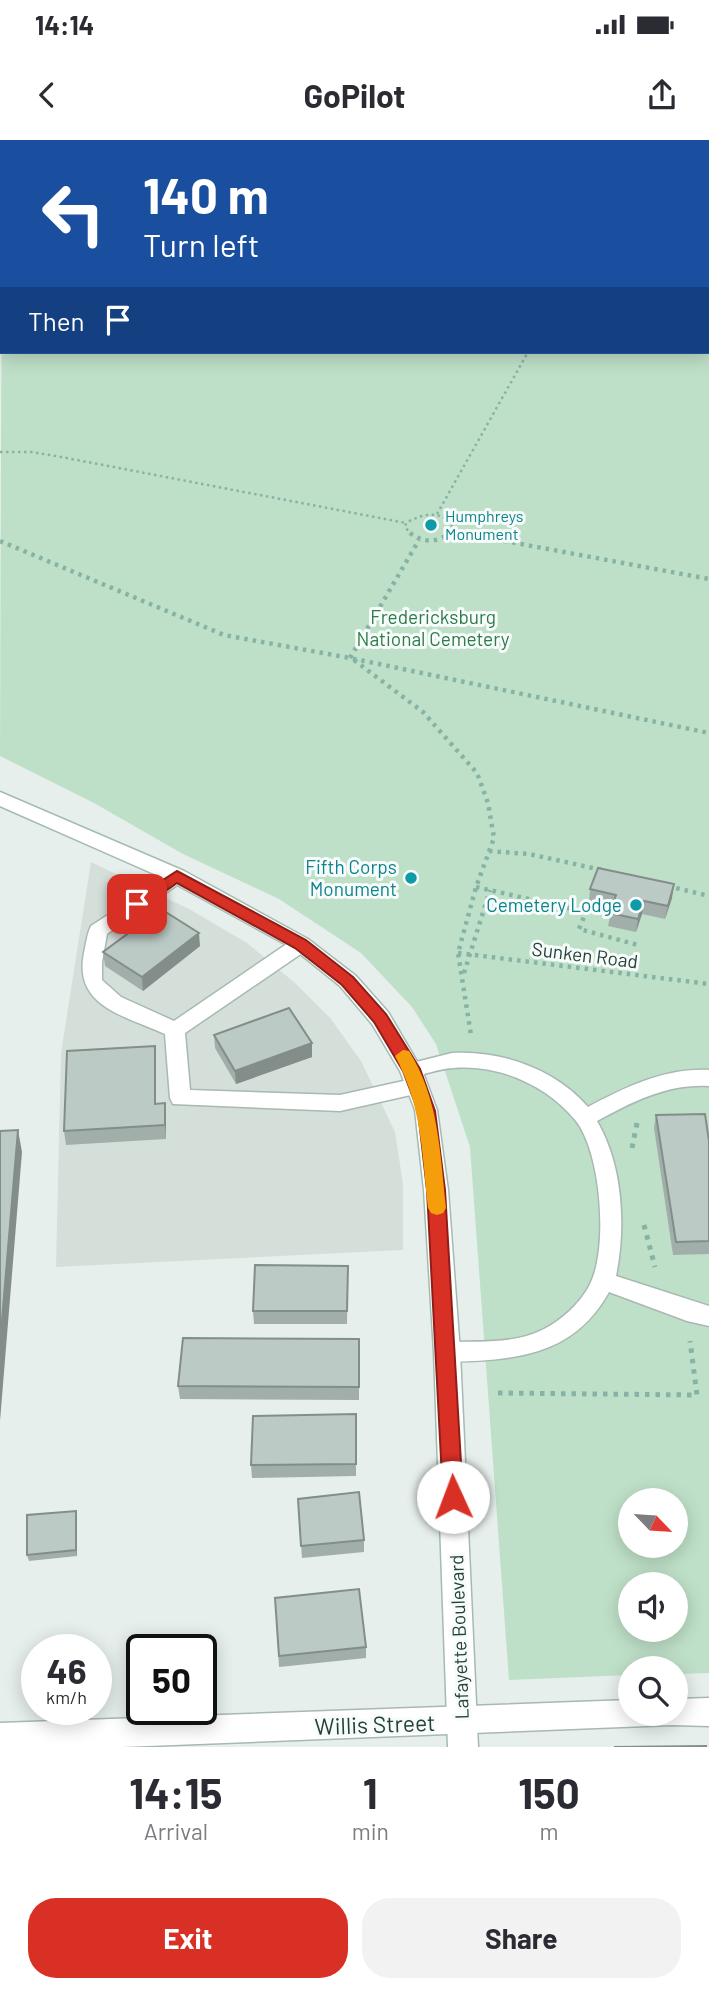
<!DOCTYPE html>
<html lang="en">
<head>
<meta charset="utf-8">
<style>
	:root { --surface:#fff; --page:#f2f2f3; --text:#2b2b33; --muted:#7c7c81; --accent:#d93025 }
	body { margin:0; font-family:Barlow,sans-serif; background:var(--page); color:var(--text); height:100vh; display:flex; flex-direction:column; font-size:26px; white-space:nowrap }
	* { box-sizing:border-box; margin:0 }
	p { font-size:23px; color:var(--muted) }
	.icon { flex:none; width:38px; height:38px; fill:none; stroke:currentColor; stroke-width:2; stroke-linecap:round; stroke-linejoin:round }
	.map { position:relative; height:1607px; overflow:hidden }
	.sheet { display:flex; flex-direction:column; background:var(--surface); flex:1 }
	.sheet>* { flex:none }
	.hud { position:absolute; left:0px; top:0px; width:710px; height:214px; box-shadow:0 4px 18px #0003; background:#1a4fa0; color:#fff; overflow:hidden }
	.needle { width:46px; rotate:115deg }
	.buttons { position:absolute; left:618px; top:1348px; display:grid; gap:14px }
	.buttons a { display:grid; place-items:center; width:70px; height:70px; border-radius:50%; background:var(--surface); box-shadow:0 4px 18px #0003; font-size:35px }
	.speed { position:absolute; left:21px; top:1494px; display:flex; gap:14px; font-size:35px; font-weight:700; text-align:center }
	.speed>* { display:grid; place-content:center; width:91px; height:91px; border-radius:50%; background:var(--surface); box-shadow:0 4px 18px #0003; line-height:1 }
	.speed small { font-size:18px; font-weight:400 }
	.speed .limit { border:4px solid #111; border-radius:10px; background:#fff; color:#111 }
	.pin { position:absolute; display:grid; place-items:center; width:60px; height:60px; color:#fff; margin:-30px; border-radius:14px; box-shadow:0 4px 10px #0006 }
	.me { position:absolute; width:77px; margin:-38px; rotate:358deg; stroke-linejoin:round; filter:drop-shadow(0 0 5px #0008) }
	.turn { display:flex; align-items:center; gap:24px; height:147px; padding:0 28px; font-size:32px }
	.turn .icon { width:91px; height:91px; stroke-width:2.5 }
	.turn b { display:block; font-size:49px; line-height:60px }
	.then { display:flex; align-items:center; height:66px; padding:0 28px; background:#0003; gap:14px; font-size:26px }
	.eta { display:flex; justify-content:space-evenly; align-items:center; height:119px; text-align:center }
	.eta b { font-size:42px; font-weight:700; line-height:49px }
	.action { display:flex; gap:14px; margin-top:auto; padding:14px 28px }
	.action a { flex:1; height:80px; border-radius:28px; background:var(--accent); color:#fff; font-size:28px; font-weight:700; line-height:80px; text-align:center }
	.action a+a { background:var(--page); color:var(--text) }
	.status { display:flex; justify-content:space-between; align-items:center; height:49px; padding:0 35px; background:var(--surface); direction:ltr }
	.status svg { height:19px; fill:currentColor }
	header { display:flex; justify-content:space-between; align-items:center; height:91px; padding:0 28px; background:var(--surface); font-size:32px; font-weight:700 }
	.map>svg:first-child { display:block }
	.built { fill:#d4dfda }
	.green { fill:#bfe0c8; fill-rule:evenodd }
	.lines { fill:none; stroke-linecap:round; stroke-linejoin:round }
	.stream { fill:#8ec9d4; fill-rule:evenodd }
	.service-casing { stroke:#a8b8b2; stroke-width:3 }
	.minor-casing { stroke:#a8b8b2; stroke-width:3 }
	.secondary-casing { stroke:#a4bbb3; stroke-width:3 }
	.path-far2 { stroke:#86b3a5; stroke-width:2.5; stroke-dasharray:2.5 3.5; stroke-linecap:butt }
	.path-far1 { stroke:#86b3a5; stroke-width:4.5; stroke-dasharray:3.5 5; stroke-linecap:butt }
	.path { stroke:#86b3a5; stroke-width:5; stroke-dasharray:4.5 6; stroke-linecap:butt }
	.service { fill:#fff; fill-rule:evenodd }
	.minor { fill:#fff; fill-rule:evenodd }
	.secondary { fill:#fff; fill-rule:evenodd }
	.wall { fill:#a1aea9 }
	.shaded-wall { fill:#838d89 }
	.building { fill:#bbcac4; stroke:#838d89; stroke-width:2 }
	.route { fill:#d93025; stroke:#8d1f18; stroke-width:2 }
	.slow { fill:#f59e0b }
	.culture-dot { fill:#0f9aa8; stroke:#f7fbf9; stroke-width:2.5 }
	.labels { text-anchor:middle; stroke-width:6; stroke-linejoin:round; paint-order:stroke }
	.far-culture-label { font-size:16px; fill:#0d838f; stroke:#f7fbf9; text-anchor:start }
	.park-label { font-size:19px; fill:#2d7a4b; stroke:#f7fbf9 }
	.culture-label { font-size:19px; fill:#0d838f; stroke:#f7fbf9; text-anchor:end }
	.street-label { font-size:19px; fill:#24423a; stroke:#f7fbf9 }
	.near-street-label { font-size:23px; fill:#24423a; stroke:#f7fbf9 }
</style>
</head>
<body>
<div class="status"><b>14:14</b><svg viewBox="0 0 49 12"><path d="M0 12V9h3v3zM5 12V6h3v6zM10 12V3h3v9zM15 12V0h3v12zM26 1h20v11H26zM47 4h2v5h-2z"/></svg></div>
<header><svg class="icon" aria-label="back" viewBox="0 0 24 24"><path d="M15 5l-7 7 7 7"/></svg>GoPilot<svg class="icon" aria-label="share" viewBox="0 0 24 24"><path d="M12 15V3M7 8l5-5 5 5M5 13v7h14v-7"/></svg></header>
<div class="map">
<svg width="709" height="1607" viewBox="0 0 709 1607">
	<rect width="100%" height="100%" fill="#e6efeb"/>
	<polygon class="built" points="91,722 189,769 247,803 295,843 331,879 361,921 395,992 403,1044 403,1110 56,1127 61,913"/>
	<path class="green" d="M123 0H709V1533L676 1534V1528H630V1535L509 1540 470 1007 436 904 412 867 361 813 279 759 183 714 94 663 0 616 2 30V212H709V2H121ZM630 1360H676V1405H630ZM630 1444H676V1489H630Z"/>
	<g class="lines">
		<g class="stream">
			<polygon points="261,0 270,0 268,2 260,2"/>
			<rect x="0" y="30" width="2" height="4"/>
		</g>
		<g class="service-casing">
			<g id="service">
				<path d="M177 730 184 732 186 736 184 740 107 794 102 822V840L121 857 174 881 294 799H308L311 804 308 809 185 893 190 950 340 955 417 938 424 940 427 946 424 952 340 971 173 964 170 958 165 894C126 876 73 867 84 813 86 804 87 794 91 786Z"/>
				<path d="M452 913C501 910 555 929 588 967 626 947 664 928 709 930V946C667 944 634 961 597 981 623 1026 626 1086 616 1136L709 1166V1186L687 1181 609 1152C573 1217 514 1220 447 1222L439 1219 435 1212 439 1205 447 1202C478 1201 514 1204 542 1190 561 1181 582 1162 591 1142 608 1105 601 1013 576 981 547 945 498 924 453 928 438 929 425 934 411 938L404 935 401 930 404 925Z"/>
			</g>
		</g>
		<g class="minor-casing">
			<polygon id="minor" points="709,1558 709,1586 672,1585 122,1607 0,1607 0,1583 630,1560 630,1573 676,1573 676,1559"/>
		</g>
		<g class="secondary-casing">
			<polygon id="secondary" points="0,652 184,731 308,799 356,836 388,872 422,930 437,970 448,1050 460,1212 478,1607 448,1607 434,1212 424,1050 415,970 400,931 372,884 340,846 294,809 170,741 0,666"/>
		</g>
		<g class="path-far2">
			<polyline points="0,86 2,84"/>
			<polyline points="0,312 31,312 56,316 406,383"/>
			<polyline points="437,374 528,212"/>
			<polyline points="452,391 472,395"/>
			<path d="M412 395 405 387 406 383C422 374 437 370 452 383V391L448 395"/>
		</g>
		<g class="path-far1">
			<path d="M410 393C423 403 437 403 450 393"/>
			<polyline points="462,393 709,439"/>
			<polyline points="0,401 224,495 350,518 709,593"/>
			<polyline points="350,518 419,400"/>
			<polyline points="354,520 423,572 477,633 488,663 494,698 476,747 458,813 471,895"/>
			<polyline points="489,711 529,714 602,730"/>
			<polyline points="668,746 709,756"/>
			<polyline points="476,747 586,772 579,789 638,805"/>
			<polyline points="458,813 709,844"/>
			<polyline points="464,833 490,750"/>
		</g>
		<g class="path">
			<polyline points="632,1008 637,983"/>
			<polyline points="644,1085 655,1127"/>
			<polyline points="498,1253 697,1255 690,1201"/>
		</g>
		<use href="#service" class="service"/>
		<use href="#minor" class="minor"/>
		<use href="#secondary" class="secondary"/>
	</g>
	<g class="wall">
		<polygon points="590,749 672,758 665,779 642,774 636,792 608,786 612,768 589,762"/>
		<polygon points="200,806 143,851 105,826 103,812"/>
		<polygon points="214,895 312,903 312,917 236,944 215,908"/>
		<polygon points="155,906 156,920 156,964 166,976 166,999 66,1005 64,991"/>
		<polygon points="656,975 709,1001 709,1114 673,1115 654,988"/>
		<polygon points="348,1126 347,1184 254,1184 253,1171"/>
		<polygon points="359,1199 359,1260 180,1259 178,1246"/>
		<polygon points="356,1274 356,1336 252,1338 251,1325"/>
		<polygon points="298,1359 364,1400 364,1412 302,1418"/>
		<polygon points="77,1377 77,1416 29,1421 27,1415"/>
		<polygon points="275,1458 366,1507 366,1518 279,1527"/>
	</g>
	<g class="shaded-wall">
		<polygon points="674,744 672,758 665,779 668,766"/>
		<polygon points="644,761 642,774 636,792 638,779"/>
		<polygon points="199,793 200,806 143,851 142,837"/>
		<polygon points="312,903 312,917 236,944 235,931"/>
		<polygon points="155,906 156,920 156,977 155,964"/>
		<polygon points="165,963 166,976 166,999 165,985"/>
		<polygon points="18,990 22,1012 0,1281 0,1204"/>
		<polygon points="76,1371 77,1377 77,1416 76,1410"/>
	</g>
	<g class="building">
		<polygon points="598,728 674,744 668,766 644,761 638,779 610,773 616,755 590,749"/>
		<polygon points="161,769 199,793 142,837 103,812"/>
		<polygon points="289,868 312,903 235,931 214,895"/>
		<polygon points="155,906 155,964 165,963 165,985 64,991 67,911"/>
		<polygon points="705,974 709,1001 709,1101 676,1102 656,975"/>
		<polygon points="18,990 0,1204 0,991"/>
		<polygon points="255,1125 348,1126 347,1171 253,1171"/>
		<polygon points="183,1198 359,1199 359,1247 178,1246"/>
		<polygon points="356,1274 356,1324 251,1325 253,1276"/>
		<polygon points="359,1352 364,1400 301,1406 298,1359"/>
		<polygon points="76,1371 76,1410 27,1415 27,1375"/>
		<polygon points="359,1449 366,1507 279,1516 275,1458"/>
		<polygon points="706,1606 706,1607 614,1607"/>
	</g>
	<polygon class="route" points="177,731 306,800 353,837 386,874 420,929 435,971 445,1050 463,1357 460,1363 453,1366 446,1363 443,1357 427,1050 418,971 403,931 374,882 342,845 295,808 177,743 143,767 132,767 129,764 132,760"/>
	<path class="slow" d="M403 910 409 911C439 959 440 1013 446 1068L443 1073 437 1075 431 1073 428 1068C422 1013 422 966 395 916Z"/>
	<g class="culture-dot">
		<circle cx="431" cy="385" r="7"/>
		<circle cx="411" cy="738" r="7"/>
		<circle cx="636" cy="765" r="7"/>
	</g>
	<g class="labels">
		<g class="far-culture-label">
			<text x="445" y="382">Humphreys<tspan x="445" dy="18">Monument</tspan></text>
		</g>
		<g class="park-label">
			<text x="433" y="484">Fredericksburg<tspan x="433" dy="22">National Cemetery</tspan></text>
		</g>
		<g class="culture-label">
			<text x="397" y="734">Fifth Corps<tspan x="397" dy="22">Monument</tspan></text>
			<text x="622" y="772">Cemetery Lodge</text>
		</g>
		<g class="street-label">
			<text transform="translate(585 815) rotate(7)" y="7">Sunken Road</text>
			<text transform="translate(459 1497) rotate(-92)" y="7">Lafayette Boulevard</text>
		</g>
		<g class="near-street-label">
			<text transform="translate(375 1585) rotate(-2)" y="8">Willis Street</text>
		</g>
	</g>
</svg>
<div class="buttons">
<a><svg class="needle" viewBox="-14 -14 28 28"><path d="M0-13l5 13h-10z" fill="#e53935"/><path d="M0 13l5-13h-10z" fill="#7c7c81"/></svg></a>
<a><svg class="icon" aria-label="sound" viewBox="0 0 24 24"><path d="M4 9h4l5-4v14l-5-4H4zM17 9q2 3 0 6"/></svg></a>
<a><svg class="icon" aria-label="search" viewBox="0 0 24 24"><circle cx="10" cy="10" r="6"/><path d="M15 15l6 6"/></svg></a>
</div>
<div class="speed"><div>46<small>km/h</small></div><div class="limit">50</div></div>
<div class="pin" style="left:137px;top:764px;background:#d93025"><svg class="icon" aria-label="arrive" viewBox="0 0 24 24"><path d="M6 21V4h12l-3 4 3 4H6"/></svg></div>
<svg class="me" style="left:453px;top:1357px" viewBox="-20 -20 40 40"><circle r="19" fill="#fff"/><path d="M0-13L10 11 0 6-10 11z" fill="#d93025"/></svg>
<div class="hud">
<div class="turn"><svg class="icon" aria-label="left" viewBox="0 0 24 24"><path d="M17 20v-9H6M10 6l-5 5 5 5"/></svg><div><b>140 m</b>Turn left</div></div>
<div class="then">Then<svg class="icon" aria-label="arrive" viewBox="0 0 24 24"><path d="M6 21V4h12l-3 4 3 4H6"/></svg></div>
</div>
</div>
<section class="sheet">
<div class="eta">
<div><b>14:15</b><p>Arrival</p></div>
<div><b>1</b><p>min</p></div>
<div><b>150</b><p>m</p></div>
</div>
<div class="action"><a>Exit</a><a>Share</a></div>
</section>
</body>
</html>
